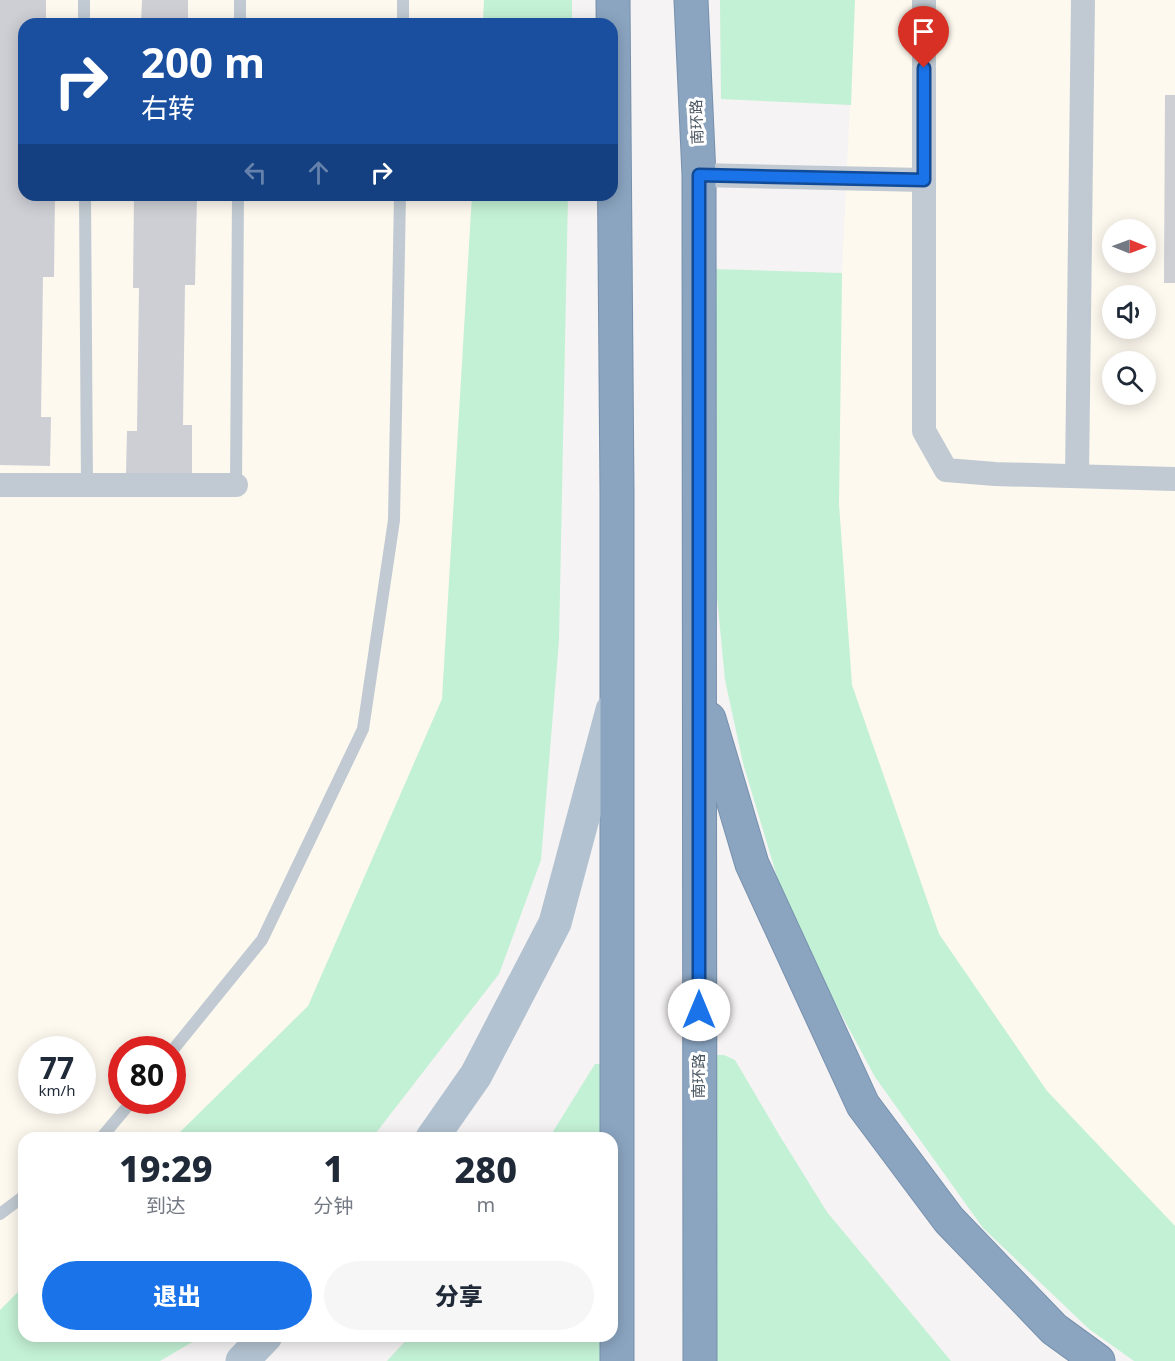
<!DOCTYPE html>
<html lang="zh">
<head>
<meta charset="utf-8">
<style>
	:root { --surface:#fff; --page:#f6f6f7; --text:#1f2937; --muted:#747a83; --accent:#1a73e8 }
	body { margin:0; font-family:"Noto Sans","Noto Sans SC",sans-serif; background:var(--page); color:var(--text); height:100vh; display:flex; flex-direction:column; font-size:22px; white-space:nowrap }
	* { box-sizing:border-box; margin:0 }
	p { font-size:20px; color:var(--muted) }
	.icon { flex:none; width:33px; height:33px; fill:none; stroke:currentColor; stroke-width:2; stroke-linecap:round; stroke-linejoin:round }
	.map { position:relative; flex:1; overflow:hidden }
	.sheet { position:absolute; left:18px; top:1132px; width:600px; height:210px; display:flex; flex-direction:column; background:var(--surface); border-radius:18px; box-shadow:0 3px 15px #0003 }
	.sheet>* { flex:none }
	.hud { position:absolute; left:18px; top:18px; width:600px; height:183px; border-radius:18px; box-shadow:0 3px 15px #0003; background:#1a4fa0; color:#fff; overflow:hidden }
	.needle { width:39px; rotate:91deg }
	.buttons { position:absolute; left:1102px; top:219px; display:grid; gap:12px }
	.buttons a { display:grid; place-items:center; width:54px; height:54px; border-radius:50%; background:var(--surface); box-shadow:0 3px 15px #0003; font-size:30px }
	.speed { position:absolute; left:18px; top:1036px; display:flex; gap:12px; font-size:30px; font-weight:700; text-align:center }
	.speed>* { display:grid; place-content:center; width:78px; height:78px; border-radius:50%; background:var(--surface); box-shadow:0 3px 15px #0003; line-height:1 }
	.speed small { font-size:15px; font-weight:400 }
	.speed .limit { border:9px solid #d22; background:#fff; color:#111 }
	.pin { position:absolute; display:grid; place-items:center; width:51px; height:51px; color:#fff; margin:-62px -26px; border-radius:50% 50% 50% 0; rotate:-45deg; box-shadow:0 0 6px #0007 }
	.pin .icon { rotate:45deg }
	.me { position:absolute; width:66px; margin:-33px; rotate:0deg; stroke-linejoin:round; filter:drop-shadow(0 0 4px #0008) }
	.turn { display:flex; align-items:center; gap:21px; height:126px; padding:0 24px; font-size:27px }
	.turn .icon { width:78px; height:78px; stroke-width:2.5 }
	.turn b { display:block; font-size:42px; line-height:51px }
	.lanes { display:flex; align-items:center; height:57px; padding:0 24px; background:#0003; justify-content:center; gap:30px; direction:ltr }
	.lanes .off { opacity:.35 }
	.eta { display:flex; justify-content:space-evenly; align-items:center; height:102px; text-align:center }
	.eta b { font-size:36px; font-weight:800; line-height:42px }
	.primary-button { display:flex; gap:12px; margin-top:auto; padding:12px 24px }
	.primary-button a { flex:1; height:69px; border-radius:36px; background:var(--accent); color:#fff; font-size:24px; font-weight:800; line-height:69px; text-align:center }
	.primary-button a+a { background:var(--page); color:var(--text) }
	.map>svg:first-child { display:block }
	.commercial { fill:#fdf9ef; fill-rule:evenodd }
	.green { fill:#c3f1d5 }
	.building { fill:#cdcfd5 }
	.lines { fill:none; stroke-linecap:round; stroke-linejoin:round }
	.highway-casing { stroke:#7690ad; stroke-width:35 }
	.lane { stroke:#c1cad2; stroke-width:12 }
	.street { stroke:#c1cad2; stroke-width:24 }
	.primary { stroke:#b3c2d1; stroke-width:33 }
	.highway { stroke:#8ba5c1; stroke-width:33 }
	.route-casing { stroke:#114b97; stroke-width:15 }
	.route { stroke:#1a73e8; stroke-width:10 }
	.labels { text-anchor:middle; stroke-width:6; stroke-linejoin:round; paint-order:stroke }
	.street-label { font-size:15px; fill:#4a5661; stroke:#fff }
</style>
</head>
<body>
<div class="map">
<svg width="1175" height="1361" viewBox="0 0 1175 1361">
	<rect width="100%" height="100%" fill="#f5f3f3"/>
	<g class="commercial">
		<path d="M0 0H484L483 24H24V195H472L442 699 308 1006 174 1138H24V1286L0 1310ZM32 1050H82V1101H32ZM122 1050H172V1101H122Z"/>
		<path d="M855 0H1175V1226L1047 1091 939 934 852 685 839 504 842 273ZM1113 230H1146V262H1113ZM1113 296H1146V328H1113ZM1113 362H1146V394H1113Z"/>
	</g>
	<g class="green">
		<polygon points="484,0 572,0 572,24 483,24"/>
		<polygon points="720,0 855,0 851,105 721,99"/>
		<polygon points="472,195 568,195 559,640 541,860 499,974 372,1138 174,1138 308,1006 442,699"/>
		<polygon points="712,269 842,273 839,504 852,685 939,934 1047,1091 1175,1226 1175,1361 1134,1361 1089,1329 983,1228 875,1077 789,917 743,763 725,680 717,597"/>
		<polygon points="714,1055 724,1055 735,1060 778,1133 827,1212 951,1361 714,1361"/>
		<polygon points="595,1064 606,1064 607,1138 549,1138"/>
		<polygon points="24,1286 24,1336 201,1337 160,1361 0,1361 0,1310"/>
		<polygon points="409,1337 607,1337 607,1361 387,1361"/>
	</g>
	<g class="building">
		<polygon points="0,0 46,0 46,24 24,24 24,195 55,195 54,277 43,277 41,417 51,417 50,466 0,465"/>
		<polygon points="142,0 188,0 188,24 141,24"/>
		<polygon points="1165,95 1175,95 1175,283 1164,283"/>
		<polygon points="134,195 197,195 195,285 185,285 183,425 192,425 192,473 126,473 127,431 137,431 139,288 133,288"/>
	</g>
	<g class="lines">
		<g class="highway-casing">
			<g id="highway">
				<polyline points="613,0 617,493 617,1361"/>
				<polyline points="691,0 699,175 700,1361"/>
				<polyline points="709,719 752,864 863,1105 949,1220 1054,1329 1098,1361"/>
			</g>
		</g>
		<g class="lane">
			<polyline points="84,0 84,24"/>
			<polyline points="240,24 240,0"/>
			<polyline points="403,24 403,0"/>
			<polyline points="85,195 87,486"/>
			<polyline points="236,485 238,195"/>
			<polyline points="172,1051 262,940 363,729 394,520 400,195"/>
			<polyline points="101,1138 132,1101"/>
			<polyline points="0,1214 24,1196"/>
		</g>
		<g class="street">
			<polyline points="924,0 924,431 946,470 995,474 1175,479"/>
			<polyline points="699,175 924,180"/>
			<polyline points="1077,476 1083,0"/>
			<polyline points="0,485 236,485"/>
		</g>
		<g class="primary">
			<polyline points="432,1138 476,1075 555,923 612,710"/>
			<polyline points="242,1361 266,1336"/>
		</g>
		<use href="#highway" class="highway"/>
	</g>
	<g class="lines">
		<g class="route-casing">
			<polyline id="route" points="699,1010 699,175 924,180 924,68"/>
		</g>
		<use href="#route" class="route"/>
	</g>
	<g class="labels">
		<g class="street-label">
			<text transform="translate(697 122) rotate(-92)" y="5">南环路</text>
			<text transform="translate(699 1076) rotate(-90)" y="5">南环路</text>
		</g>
	</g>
</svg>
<div class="buttons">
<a><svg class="needle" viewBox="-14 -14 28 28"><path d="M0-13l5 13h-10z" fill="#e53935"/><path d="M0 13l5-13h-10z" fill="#747a83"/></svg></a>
<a><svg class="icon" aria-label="sound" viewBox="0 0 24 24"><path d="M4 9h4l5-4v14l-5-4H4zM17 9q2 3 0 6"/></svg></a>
<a><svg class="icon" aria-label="search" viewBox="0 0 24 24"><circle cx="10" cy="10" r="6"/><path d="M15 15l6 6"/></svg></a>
</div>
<div class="speed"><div>77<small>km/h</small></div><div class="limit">80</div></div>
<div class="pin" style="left:924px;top:68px;background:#d93025"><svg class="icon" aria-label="arrive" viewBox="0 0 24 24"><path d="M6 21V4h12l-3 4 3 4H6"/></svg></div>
<svg class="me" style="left:699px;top:1010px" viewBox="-20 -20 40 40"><circle r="19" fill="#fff"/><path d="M0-13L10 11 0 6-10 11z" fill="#1a73e8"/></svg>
<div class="hud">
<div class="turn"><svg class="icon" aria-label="right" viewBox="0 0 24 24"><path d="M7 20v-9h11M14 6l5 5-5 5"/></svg><div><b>200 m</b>右转</div></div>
<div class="lanes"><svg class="icon off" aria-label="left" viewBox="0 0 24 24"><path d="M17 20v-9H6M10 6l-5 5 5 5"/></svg><svg class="icon off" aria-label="ahead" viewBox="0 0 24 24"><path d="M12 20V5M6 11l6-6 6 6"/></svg><svg class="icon" aria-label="right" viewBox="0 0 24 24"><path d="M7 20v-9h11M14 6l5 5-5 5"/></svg></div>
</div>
<section class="sheet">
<div class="eta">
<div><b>19:29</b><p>到达</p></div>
<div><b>1</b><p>分钟</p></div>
<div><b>280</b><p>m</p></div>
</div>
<div class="primary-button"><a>退出</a><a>分享</a></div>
</section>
</div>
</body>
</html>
